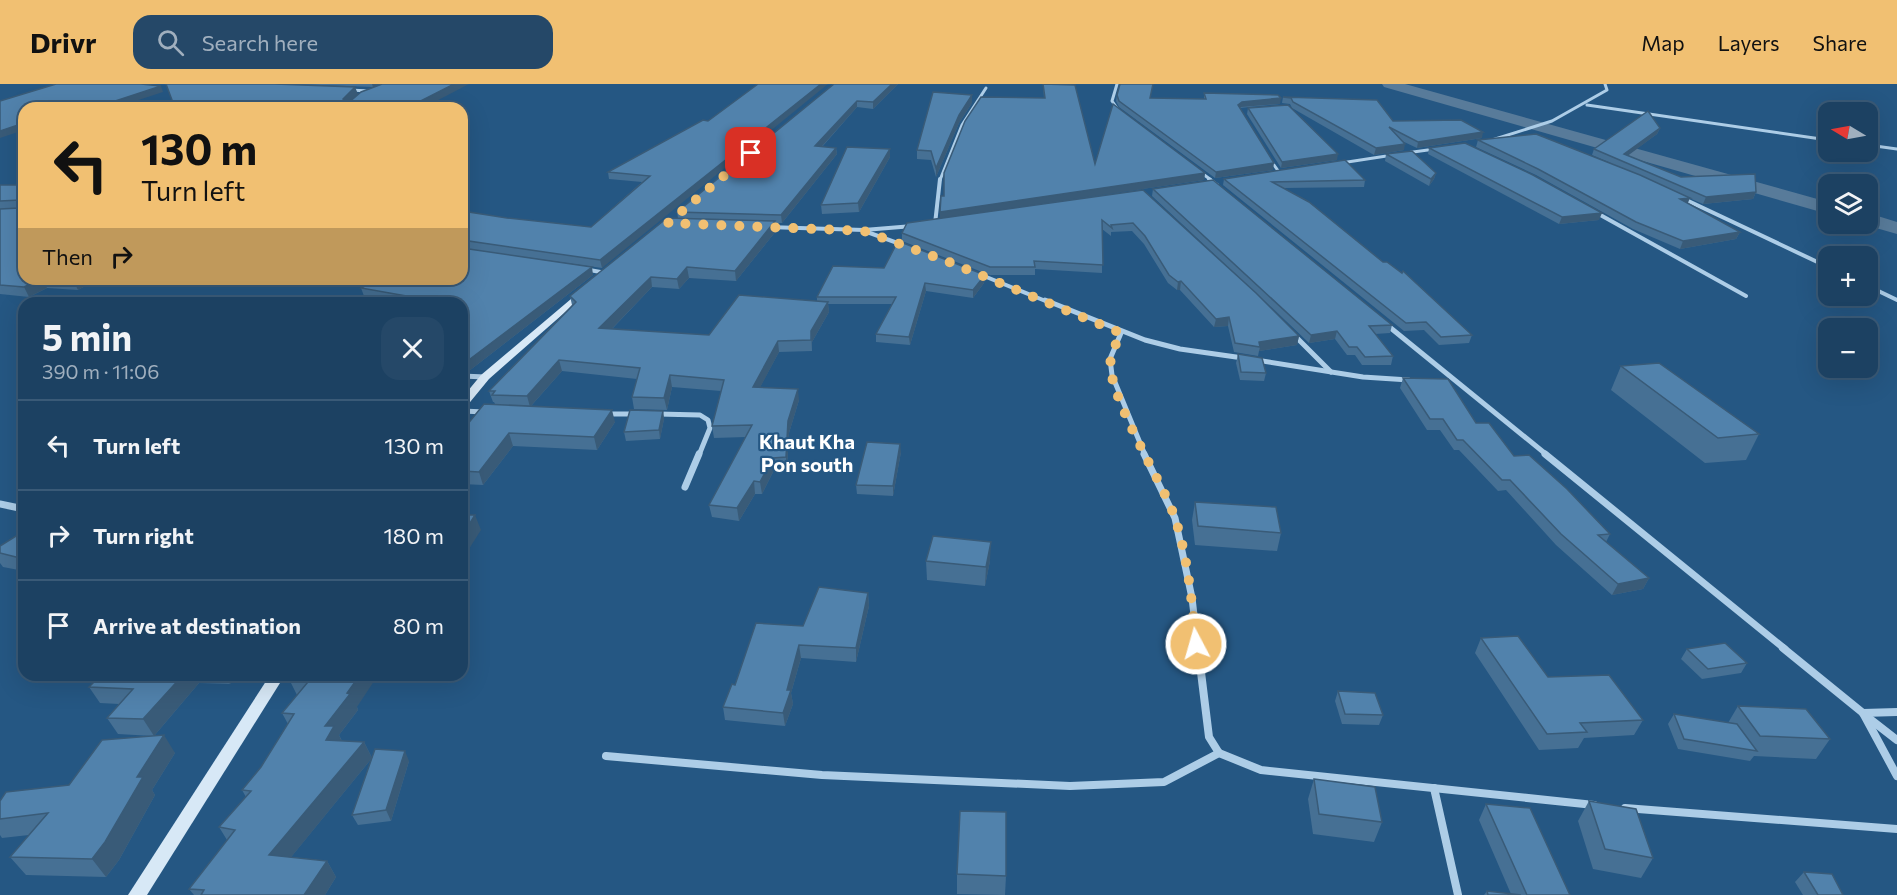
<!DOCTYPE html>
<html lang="en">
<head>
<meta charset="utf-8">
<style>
	:root { --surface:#1c4162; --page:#254868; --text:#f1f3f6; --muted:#a0afbe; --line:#3a5a77; --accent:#f1c072 }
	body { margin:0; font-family:Commissioner,sans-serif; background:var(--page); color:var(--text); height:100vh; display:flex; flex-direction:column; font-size:22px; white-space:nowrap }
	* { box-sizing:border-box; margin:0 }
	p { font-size:20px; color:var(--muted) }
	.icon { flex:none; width:33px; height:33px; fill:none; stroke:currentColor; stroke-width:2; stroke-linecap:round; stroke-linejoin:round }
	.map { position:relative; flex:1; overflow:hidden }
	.panel { position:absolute; left:18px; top:213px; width:450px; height:384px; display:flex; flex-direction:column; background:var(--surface); border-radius:18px; box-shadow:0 6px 24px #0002,0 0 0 2px var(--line) }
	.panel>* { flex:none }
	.guide { position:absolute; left:18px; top:18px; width:450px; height:183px; border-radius:18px; box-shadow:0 6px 24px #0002,0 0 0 2px var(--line); background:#f1c072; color:#111; overflow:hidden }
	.needle { width:39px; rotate:280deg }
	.controls { position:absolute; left:1818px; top:18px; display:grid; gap:12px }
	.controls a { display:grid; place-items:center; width:60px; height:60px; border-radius:12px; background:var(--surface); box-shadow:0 6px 24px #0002,0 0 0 2px var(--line); font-size:30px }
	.pin { position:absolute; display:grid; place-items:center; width:51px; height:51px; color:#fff; margin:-26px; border-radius:12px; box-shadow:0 3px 9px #0006 }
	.me { position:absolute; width:66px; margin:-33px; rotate:354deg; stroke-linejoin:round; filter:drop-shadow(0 0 4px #0008) }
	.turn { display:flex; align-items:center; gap:21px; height:126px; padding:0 24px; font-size:27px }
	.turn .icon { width:78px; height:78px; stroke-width:2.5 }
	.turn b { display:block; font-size:42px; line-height:51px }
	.then { display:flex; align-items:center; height:57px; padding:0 24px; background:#0003; gap:12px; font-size:22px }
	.round { display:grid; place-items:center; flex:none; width:63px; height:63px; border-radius:18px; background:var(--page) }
	.overview { display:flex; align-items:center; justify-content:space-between; height:102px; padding:0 24px }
	h1 { font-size:36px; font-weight:700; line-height:45px }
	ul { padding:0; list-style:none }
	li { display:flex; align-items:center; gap:18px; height:90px; padding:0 24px; border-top:2px solid var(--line) }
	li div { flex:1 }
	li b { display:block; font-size:22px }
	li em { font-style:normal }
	header { display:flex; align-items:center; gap:36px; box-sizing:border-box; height:84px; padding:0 30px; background:var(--accent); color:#111 }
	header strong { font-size:28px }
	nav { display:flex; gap:33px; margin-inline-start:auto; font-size:21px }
	.search { width:420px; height:54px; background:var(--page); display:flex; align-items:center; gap:15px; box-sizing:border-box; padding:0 21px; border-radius:18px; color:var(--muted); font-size:22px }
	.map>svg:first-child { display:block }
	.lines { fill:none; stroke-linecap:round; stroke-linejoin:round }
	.canal { fill:#587b9a; fill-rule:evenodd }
	.street-far4 { stroke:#adcde7; stroke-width:3 }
	.street-far3 { stroke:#adcde7; stroke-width:4 }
	.street-far2 { stroke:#adcde7; stroke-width:5 }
	.street-far1 { stroke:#adcde7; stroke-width:7 }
	.street { stroke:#adcde7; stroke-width:8 }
	.secondary { fill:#d7e8f6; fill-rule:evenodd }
	.wall { fill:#467094 }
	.shaded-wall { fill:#395b78 }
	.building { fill:#5182ac; stroke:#395b78; stroke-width:1.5 }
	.route { stroke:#f1c072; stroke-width:10; stroke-dasharray:0 18 }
	.labels { text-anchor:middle; stroke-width:4.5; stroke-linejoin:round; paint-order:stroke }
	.quarter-label { font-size:20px; font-weight:bold; fill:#fff; stroke:#255783 }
</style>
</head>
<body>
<header>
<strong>Drivr</strong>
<div class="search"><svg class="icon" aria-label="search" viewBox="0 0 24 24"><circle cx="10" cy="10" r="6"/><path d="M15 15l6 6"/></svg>Search here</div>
<nav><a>Map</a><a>Layers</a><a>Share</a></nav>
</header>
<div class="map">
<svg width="1897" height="811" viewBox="0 0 1897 811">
	<rect width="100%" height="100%" fill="#255783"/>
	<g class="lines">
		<g class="canal">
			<polygon points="1382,0 1405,0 1828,118 1828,130 1384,3"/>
			<polygon points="1868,129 1897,138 1897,150 1862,140 1868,140"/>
		</g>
		<g class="street-far4">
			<polyline points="1117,0 1112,17 1119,27"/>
			<polyline points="348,6 371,7"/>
			<polyline points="1587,21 1828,56"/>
			<polyline points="1492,56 1552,37 1607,6 1605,0"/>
			<polyline points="1868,61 1897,65"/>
			<polyline points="1406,69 1435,65"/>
			<polyline points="1269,74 1279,88"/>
			<polyline points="1341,79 1393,71"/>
			<polyline points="1199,87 1211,96"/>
			<polyline points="940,96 962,41 986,4"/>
		</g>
		<g class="street-far3">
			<polyline points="1209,95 1217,101"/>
			<polyline points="1682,114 1828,183"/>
			<polyline points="1595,128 1746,212"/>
			<polyline points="935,140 940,95"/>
			<polyline points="767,143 864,146 913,142"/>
			<polyline points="867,148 903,161"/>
			<polyline points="584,185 606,189"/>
			<polyline points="979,190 1048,218"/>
			<polyline points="1868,202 1897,216"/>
		</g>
		<g class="street-far2">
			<polyline points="1045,216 1145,256 1180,265 1243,274"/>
			<polyline points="1387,241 1547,371"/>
			<polyline points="1121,249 1110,275 1112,291 1145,371"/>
			<polyline points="1294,251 1331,288"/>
			<polyline points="1256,276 1363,293 1409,296"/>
			<polyline points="462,292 485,293"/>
			<polyline points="462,327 485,328"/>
			<polyline points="607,330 635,330"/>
			<polyline points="658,330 700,331 708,336 710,344 699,371"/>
		</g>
		<g class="street-far1">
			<polyline points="1144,370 1175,434 1192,514 1198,565"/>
			<polyline points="1545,370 1785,565"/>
			<polyline points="685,403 699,370"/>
			<polyline points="0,420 24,425"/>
		</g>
		<g class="street">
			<polyline points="1198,564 1209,653 1219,669 1261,686 1594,721"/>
			<polyline points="1783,564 1863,629 1897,692"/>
			<polyline points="1863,629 1897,628"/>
			<polyline points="1866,632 1897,656"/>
			<polyline points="606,672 822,691 1070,702 1164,698 1219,669"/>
			<polyline points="1434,704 1458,811"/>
			<polyline points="1625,724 1897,745"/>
		</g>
		<g class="secondary">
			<polygon points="584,204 588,207 587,209 489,295 466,323 462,324 462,314 481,291"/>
			<polygon points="270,591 285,591 147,811 128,811"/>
		</g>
	</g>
	<g class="wall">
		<polygon points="292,0 382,0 373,3"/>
		<polygon points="834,0 898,0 873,25 857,23 822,63 836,64 837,70 782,139 775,139 776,147 736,197 689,194 679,205 652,203 612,245 709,251 817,217 817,213 985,191 984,199 973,214 926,207 910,261 876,258 876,250 892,220 828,220 829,228 812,258 812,267 779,268 760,303 799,316 789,349 787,385 774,386 762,410 755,410 739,437 712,433 709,421 746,353 714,354 712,342 721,307 672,303 667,326 634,325 632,313 637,295 562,287 531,322 615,338 597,366 513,362 483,401 462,400 462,347 495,320 494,318 493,318 489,307 572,221 570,212 678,134 677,128"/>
		<polygon points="1043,0 1095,80 1205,89 1204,96 1045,119 1143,106 1242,196 1152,112 1153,105 1392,241 1390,249 1375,250 1393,272 1391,281 1362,281 1355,271 1347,271 1335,255 1309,259 1264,216 1299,252 1297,261 1259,267 1258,272 1234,268 1228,242 1214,243 1180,206 1177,206 1168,199 1144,160 1132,147 1111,148 1111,152 1102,145 1102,189 1035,185 1035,191 990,191 902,157 902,149 940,134 944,112 1044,14"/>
		<polygon points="1204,9 1280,20 1240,24 1273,86 1215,94 1119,23 1116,17 1117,11 1151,14 1204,15"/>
		<polygon points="1283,13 1377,16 1393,37 1482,54 1417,64 1402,57 1404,66 1374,71 1292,24 1290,20 1282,19"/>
		<polygon points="972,19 959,39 936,93 931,76 917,75 917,66"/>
		<polygon points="1248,24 1337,76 1281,84 1247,30"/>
		<polygon points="703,36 602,184 495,169 593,191 469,287 462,288 462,219 402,219 364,212 361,204 462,195 462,127 507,134 591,143 642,98 609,95 608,88"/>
		<polygon points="1660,44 1657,50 1628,71 1681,93 1756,108 1753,115 1703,120 1675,108 1688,120 1740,148 1736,155 1680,165 1633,145 1536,91 1476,63 1478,56 1611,79 1592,71 1594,65"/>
		<polygon points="1429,64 1599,136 1559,140 1428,70"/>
		<polygon points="890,65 890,73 859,128 822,130 821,121"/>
		<polygon points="1386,70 1436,89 1434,95 1429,102 1385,77"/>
		<polygon points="1224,95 1365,96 1364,103 1284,104 1472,251 1469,259 1439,261 1424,246 1404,247 1223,101"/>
		<polygon points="0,101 24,101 24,195 98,195 78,206 47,204 29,213 0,210"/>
		<polygon points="1238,270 1266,289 1264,297 1240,296 1236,279"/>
		<polygon points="1621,282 1759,350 1746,376 1705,379 1611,306"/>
		<polygon points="1403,294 1476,339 1514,372 1610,450 1606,458 1649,494 1643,505 1612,511 1556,461 1506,406 1498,407 1459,366 1454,366 1440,346 1427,346 1400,304"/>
		<polygon points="663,327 664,335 660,355 626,357 624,348"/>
		<polygon points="901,368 893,412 857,410 856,401"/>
		<polygon points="1195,418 1281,449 1277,467 1195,461 1192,436"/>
		<polygon points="24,447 24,487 3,483 0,479 0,462"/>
		<polygon points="926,477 990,477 985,502 927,496"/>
		<polygon points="868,509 869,522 856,578 801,574 791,609 793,620 785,642 725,636 723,623 735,601 803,542"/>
		<polygon points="1481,554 1548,593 1643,636 1634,651 1584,654 1578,664 1539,666 1475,569"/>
		<polygon points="1687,565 1747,579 1741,589 1702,595 1681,575"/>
		<polygon points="101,591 238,591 230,600 199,599 154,652 175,669 152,706 155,711 119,776 106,793 26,791 10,773 29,751 2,754 0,751 0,717 69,701 153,652 118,650 107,634 119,620 100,619 89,603"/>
		<polygon points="295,591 357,623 358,626 339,651 342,657 364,658 372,674 291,773 327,777 336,793 325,811 194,811 189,805 227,756 219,743 246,713 242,706 261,683 288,640 282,629 297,611 290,597"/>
		<polygon points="1338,607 1383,631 1379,641 1342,640 1335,617"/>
		<polygon points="1738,622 1830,655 1816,675 1754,672 1750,677 1678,665 1668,640 1674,630 1728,639"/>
		<polygon points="409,677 391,737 358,741 352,731"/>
		<polygon points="1314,695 1382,738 1374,758 1313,750 1308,715"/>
		<polygon points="1589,717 1653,774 1641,794 1593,785 1578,737"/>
		<polygon points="1486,720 1570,811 1484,811 1487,807 1511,810 1479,736"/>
		<polygon points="1804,788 1843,811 1803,811 1795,798"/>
		<polygon points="957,790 1006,792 1005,811 957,810"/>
	</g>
	<g class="shaded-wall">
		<polygon points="372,0 382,0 373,3"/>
		<polygon points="454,0 469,0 423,24 407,24"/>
		<polygon points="821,0 828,0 602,184 600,176"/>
		<polygon points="892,0 898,0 873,25 873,18"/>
		<polygon points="161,2 163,8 114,24 94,24"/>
		<polygon points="355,3 358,10 346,22 343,15"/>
		<polygon points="972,11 972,19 959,39 936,93 936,84 959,31"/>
		<polygon points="1281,14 1280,20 1241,23 1237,27 1238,21 1242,18"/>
		<polygon points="857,17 857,23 816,69 815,62"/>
		<polygon points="24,39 24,46 0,54 0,47"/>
		<polygon points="1660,44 1657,50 1622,76 1624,70"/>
		<polygon points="1483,48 1482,54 1417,64 1418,58"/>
		<polygon points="1405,60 1404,66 1374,71 1376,64"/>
		<polygon points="836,64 837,70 782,139 781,131"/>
		<polygon points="890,65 890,73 859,128 858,119"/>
		<polygon points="1338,70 1337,76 1281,84 1282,78"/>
		<polygon points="1274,79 1273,86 1215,94 1216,88"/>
		<polygon points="1205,89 1204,96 940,135 940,128"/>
		<polygon points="1436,89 1434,95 1429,102 1431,95"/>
		<polygon points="1756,108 1753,115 1703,120 1706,113"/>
		<polygon points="1690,114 1687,121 1680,115"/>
		<polygon points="1602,129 1599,136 1559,140 1562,133"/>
		<polygon points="775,137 776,147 736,197 735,187"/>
		<polygon points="1740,148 1736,155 1680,165 1683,157"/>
		<polygon points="592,183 593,191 469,287 466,278"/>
		<polygon points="687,183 689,194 679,205 677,195"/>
		<polygon points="985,191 984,199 973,214 973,206"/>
		<polygon points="651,193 652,203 602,255 599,244"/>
		<polygon points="41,195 42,195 47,204 29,213 24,203"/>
		<polygon points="76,195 98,195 78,206 73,196"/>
		<polygon points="1181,197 1180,206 1177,206 1178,198"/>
		<polygon points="925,199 926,207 910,261 909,253"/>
		<polygon points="828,218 829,228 812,258 812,267 811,247"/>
		<polygon points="1229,233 1228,242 1214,243 1216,235"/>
		<polygon points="1337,247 1335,255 1309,259 1311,251"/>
		<polygon points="1299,252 1297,261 1259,267 1260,263 1259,258"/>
		<polygon points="778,257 779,268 754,315 753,303"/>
		<polygon points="559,276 562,287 530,323 527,312"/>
		<polygon points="670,291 672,303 667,326 664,314"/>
		<polygon points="798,305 799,316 789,349 787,385 786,373 788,337"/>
		<polygon points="612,326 615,338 597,366 594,353"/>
		<polygon points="663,327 664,335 660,355 659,346"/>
		<polygon points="509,349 513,362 483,401 479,388"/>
		<polygon points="900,360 901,368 893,412 893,402"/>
		<polygon points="773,374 774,386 762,410 760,398"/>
		<polygon points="754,397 755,410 739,437 737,424"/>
		<polygon points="475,431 481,446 462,476 462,452"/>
		<polygon points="991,458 990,477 985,502 986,483"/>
		<polygon points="1649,494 1643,505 1612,511 1618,500"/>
		<polygon points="868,509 869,522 856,578 856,564"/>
		<polygon points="464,516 469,532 462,544 462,519"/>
		<polygon points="799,561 801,574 791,609 793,620 785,642 783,629 787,606"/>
		<polygon points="183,591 194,591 199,599 154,652 143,635"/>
		<polygon points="224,591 238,591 230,600"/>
		<polygon points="360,591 378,591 357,623 358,626 339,651 342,658 326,656 325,642"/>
		<polygon points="164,651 175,669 152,706 155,711 119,776 106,793 92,775 137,693"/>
		<polygon points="364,658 372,674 279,788 269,771"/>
		<polygon points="405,667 409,677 391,737 386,726"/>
		<polygon points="327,777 336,793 325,811 304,811"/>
	</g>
	<g class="building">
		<polygon points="56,0 141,0 161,2 94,24 24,24 24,39 0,47 0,17"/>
		<polygon points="166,0 275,0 355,3 343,15 347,20 361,8 382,0 454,0 407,24 175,24"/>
		<polygon points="758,0 821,0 600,176 462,156 462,127 507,134 591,143 650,92 608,88 703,36 708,37"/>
		<polygon points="834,0 892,0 873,18 857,17 815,62 836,64 781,131 677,128"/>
		<polygon points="1043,0 1075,1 1095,80 1113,20 1205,89 940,128 941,112 944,112 944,89 965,37 981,13 1045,14"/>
		<polygon points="1120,0 1153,0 1150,14 1206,15 1204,9 1278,11 1281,14 1242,18 1238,21 1274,79 1216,88 1119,17 1117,11"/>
		<polygon points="933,8 972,11 959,31 936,84 931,67 917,66"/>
		<polygon points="1283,13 1377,16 1393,37 1461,36 1483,48 1418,58 1389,43 1405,60 1376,64 1293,18 1291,14"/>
		<polygon points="1288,21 1338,70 1282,78 1248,24"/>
		<polygon points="1648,27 1660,44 1624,70 1681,93 1755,90 1756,108 1706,113 1594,65"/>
		<polygon points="1536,50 1640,91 1690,114 1680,115 1740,148 1683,157 1636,138 1538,85 1478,56"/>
		<polygon points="1465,59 1533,91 1602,129 1562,133 1429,64"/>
		<polygon points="847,63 890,65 858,119 821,121"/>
		<polygon points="1412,67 1436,89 1431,95 1386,70"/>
		<polygon points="1345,76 1365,96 1272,98 1309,118 1383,178 1387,178 1402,189 1403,187 1472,251 1441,253 1426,238 1406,239 1224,95"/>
		<polygon points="1213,96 1392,241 1369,242 1393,272 1365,273 1357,263 1349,263 1337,247 1311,251 1153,105"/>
		<polygon points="0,101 24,101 24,195 41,195 24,203 0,201 0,125 19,124 23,121 20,116 0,117"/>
		<polygon points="1143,106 1256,209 1299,252 1259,258 1260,263 1235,259 1229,233 1216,235 1181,197 1178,198 1169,191 1145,152 1133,139 1111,141 1112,144 1102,136 1103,181 1034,177 1035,183 990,183 902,149 907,139"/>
		<polygon points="667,134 775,137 735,187 687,183 677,195 651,193 599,244 709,251 739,211 828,218 811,247 811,256 778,257 753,303 798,305 788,337 786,373 773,374 760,398 754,397 737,424 709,421 752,341 712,342 724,296 670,291 664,314 632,313 640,284 559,276 527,312 492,311 495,307 489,307 576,218 570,212"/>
		<polygon points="898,157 985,191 973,206 925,199 909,253 876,250 896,213 817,213 833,182 884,184"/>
		<polygon points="462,164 592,183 466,278 462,279 462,219 416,219 423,215 361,204 378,195 462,195"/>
		<polygon points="50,195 76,195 73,196"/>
		<polygon points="1238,270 1262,274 1266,289 1241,288"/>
		<polygon points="1659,279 1759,350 1718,354 1621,282"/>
		<polygon points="1403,294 1448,295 1476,339 1489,339 1514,372 1529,371 1567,405 1610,450 1598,451 1649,494 1618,500 1561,450 1510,396 1502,396 1463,356 1457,356 1443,335 1430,335"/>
		<polygon points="484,320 612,326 594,353 509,349 479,388 462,387 462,347"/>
		<polygon points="630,326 663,327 659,346 624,348"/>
		<polygon points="867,358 900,360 893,402 856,401"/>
		<polygon points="1195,418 1276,423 1281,449 1198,442"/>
		<polygon points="462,431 475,431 462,452"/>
		<polygon points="24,447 24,475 0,469 0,462"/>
		<polygon points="933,452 991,458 986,483 926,477"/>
		<polygon points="819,503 868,509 856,564 799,561 787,606 791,606 783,629 723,623 732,600 735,601 756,539 803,542"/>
		<polygon points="1518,552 1548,593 1609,591 1643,636 1580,639 1587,648 1547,650 1481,554"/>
		<polygon points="1725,559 1747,579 1708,585 1687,565"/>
		<polygon points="101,591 183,591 143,635 107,634 133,605 89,603"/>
		<polygon points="295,591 360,591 347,609 350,610 325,642 334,642 326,656 364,658 269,771 327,777 304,811 201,811 204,806 189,805 235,746 219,743 251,707 242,706 261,683 294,630 282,629 308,598 290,597"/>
		<polygon points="1338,607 1375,609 1383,631 1345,630"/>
		<polygon points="1738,622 1806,625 1830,655 1760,652"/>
		<polygon points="1674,630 1737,640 1757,667 1684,655"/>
		<polygon points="164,651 137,693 143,693 105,758 92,775 10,773 48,729 0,735 0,717 6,708 69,701 102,656"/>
		<polygon points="375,665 405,667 386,726 352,731"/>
		<polygon points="1314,695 1375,703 1382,738 1319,730"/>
		<polygon points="1589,717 1636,725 1653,774 1605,765"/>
		<polygon points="1486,720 1530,724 1570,811 1527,811"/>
		<polygon points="960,727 1006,728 1006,792 957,790"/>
		<polygon points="1804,788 1832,790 1843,811 1818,811"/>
		<polygon points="1487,807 1521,811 1488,811"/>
	</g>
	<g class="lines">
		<path class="route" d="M751 69 668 139 864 147 949 178 1121 249C1118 257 1112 266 1111 274 1104 307 1163 398 1175 434 1188 474 1192 518 1196 560"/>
	</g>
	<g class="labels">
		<g class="quarter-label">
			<text x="807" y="365">Khaut Kha<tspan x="807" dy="23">Pon south</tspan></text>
		</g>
	</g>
</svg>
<div class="controls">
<a><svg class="needle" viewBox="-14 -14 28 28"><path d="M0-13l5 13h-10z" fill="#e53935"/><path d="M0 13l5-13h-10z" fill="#a0afbe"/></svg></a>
<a><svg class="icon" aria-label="layers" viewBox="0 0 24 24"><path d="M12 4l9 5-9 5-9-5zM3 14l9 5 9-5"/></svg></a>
<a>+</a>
<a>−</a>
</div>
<div class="pin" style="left:751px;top:69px;background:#d93025"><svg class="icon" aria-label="arrive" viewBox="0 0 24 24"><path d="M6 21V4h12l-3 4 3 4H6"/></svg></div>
<svg class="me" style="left:1196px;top:560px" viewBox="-20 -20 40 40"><circle r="17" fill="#f1c072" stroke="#fff" stroke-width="3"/><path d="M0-11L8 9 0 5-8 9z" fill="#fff"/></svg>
<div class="guide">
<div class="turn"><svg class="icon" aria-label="left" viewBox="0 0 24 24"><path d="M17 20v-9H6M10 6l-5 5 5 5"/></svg><div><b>130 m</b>Turn left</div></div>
<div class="then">Then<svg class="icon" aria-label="right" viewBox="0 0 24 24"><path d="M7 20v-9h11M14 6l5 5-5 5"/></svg></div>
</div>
<section class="panel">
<div class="overview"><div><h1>5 min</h1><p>390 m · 11:06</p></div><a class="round"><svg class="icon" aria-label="close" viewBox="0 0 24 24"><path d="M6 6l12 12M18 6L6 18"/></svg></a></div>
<ul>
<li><svg class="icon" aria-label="left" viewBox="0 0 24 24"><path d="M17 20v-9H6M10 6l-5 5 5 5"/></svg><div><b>Turn left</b></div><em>130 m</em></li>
<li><svg class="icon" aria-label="right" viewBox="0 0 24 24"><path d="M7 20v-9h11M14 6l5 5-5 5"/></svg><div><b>Turn right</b></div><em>180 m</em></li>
<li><svg class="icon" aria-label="arrive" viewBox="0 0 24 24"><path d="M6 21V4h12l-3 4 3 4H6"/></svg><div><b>Arrive at destination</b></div><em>80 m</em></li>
</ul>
</section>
</div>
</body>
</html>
